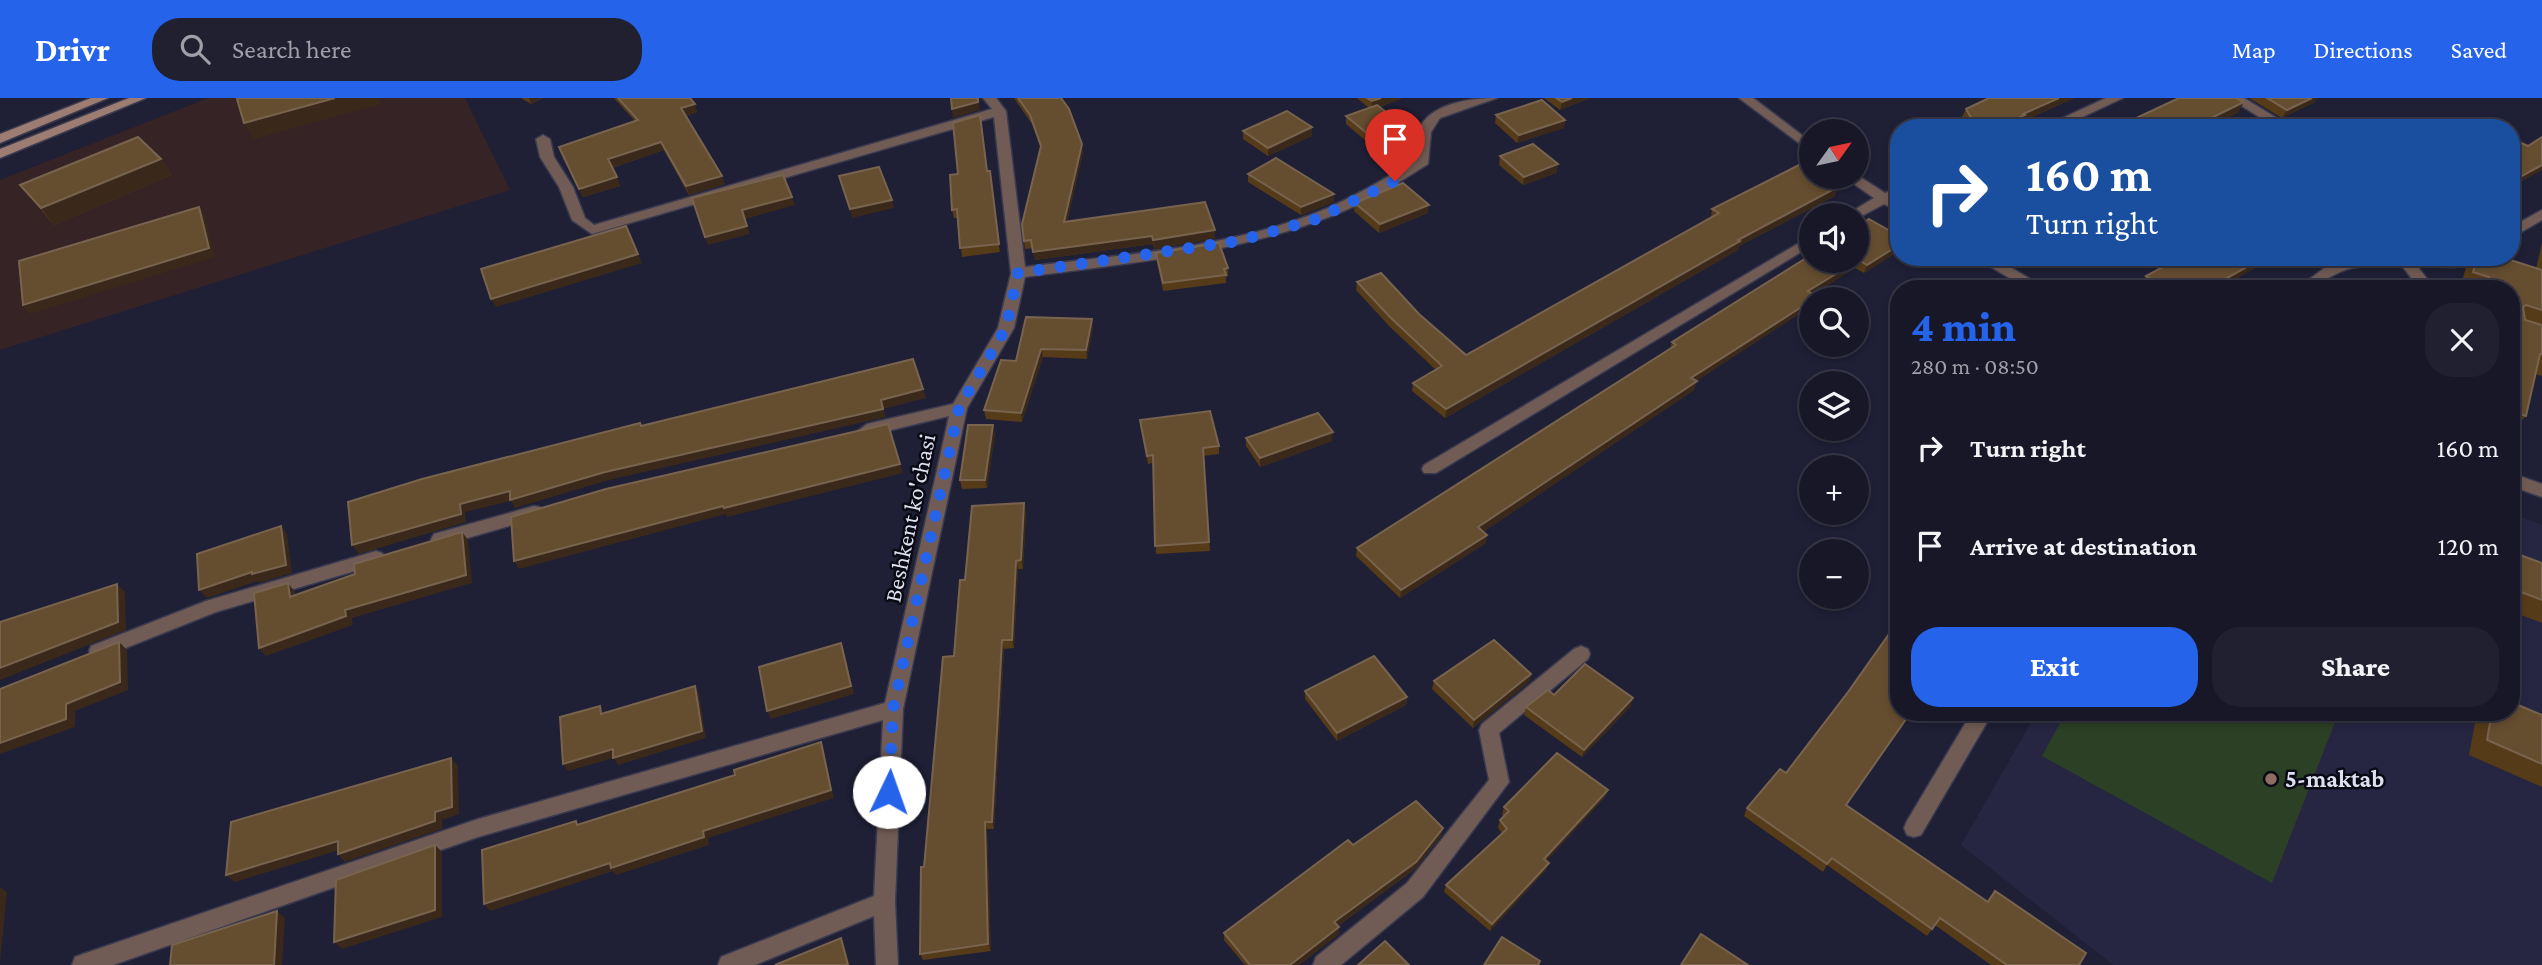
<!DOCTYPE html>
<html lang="en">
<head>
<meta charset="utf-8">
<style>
	:root { --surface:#171728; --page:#202030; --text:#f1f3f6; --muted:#9e9fa8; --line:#363645; --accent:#2563eb }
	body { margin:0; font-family:"Crimson Pro",serif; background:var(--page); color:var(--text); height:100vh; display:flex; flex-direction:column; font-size:26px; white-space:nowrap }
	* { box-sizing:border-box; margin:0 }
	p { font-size:23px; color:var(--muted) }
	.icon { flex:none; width:38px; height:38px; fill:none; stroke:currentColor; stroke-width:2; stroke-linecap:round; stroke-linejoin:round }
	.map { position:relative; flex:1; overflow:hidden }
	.sheet { position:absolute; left:1890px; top:182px; width:630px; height:441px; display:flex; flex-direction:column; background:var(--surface); border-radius:28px; box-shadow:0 4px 10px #0003,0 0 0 2px var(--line) }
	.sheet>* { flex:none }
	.banner { position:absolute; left:1890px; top:21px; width:630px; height:147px; border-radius:28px; box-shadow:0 4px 10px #0003,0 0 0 2px var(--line); background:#1a4fa0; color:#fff; overflow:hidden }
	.needle { width:46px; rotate:57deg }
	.fabs { position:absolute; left:1799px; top:21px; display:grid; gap:14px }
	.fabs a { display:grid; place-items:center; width:70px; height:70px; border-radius:50%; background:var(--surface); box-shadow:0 4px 10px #0003,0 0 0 2px var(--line); font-size:35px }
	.pin { position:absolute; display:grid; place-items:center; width:60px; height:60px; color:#fff; margin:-72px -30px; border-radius:50% 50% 50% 0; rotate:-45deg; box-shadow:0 0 7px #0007 }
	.pin .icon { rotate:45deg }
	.me { position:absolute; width:77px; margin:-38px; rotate:3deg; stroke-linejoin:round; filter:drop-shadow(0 0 5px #0008) }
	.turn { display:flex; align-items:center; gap:24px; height:147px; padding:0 21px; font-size:32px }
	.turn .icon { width:91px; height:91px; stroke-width:2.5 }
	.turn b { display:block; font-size:49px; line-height:60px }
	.round { display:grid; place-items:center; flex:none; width:74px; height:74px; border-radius:28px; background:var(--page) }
	.overview { display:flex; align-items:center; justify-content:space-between; height:119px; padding:0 21px }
	h1 { font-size:42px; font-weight:800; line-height:52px; color:var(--accent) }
	.primary-button { display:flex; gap:14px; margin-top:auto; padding:14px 21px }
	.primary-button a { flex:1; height:80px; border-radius:28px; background:var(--accent); color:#fff; font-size:28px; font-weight:800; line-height:80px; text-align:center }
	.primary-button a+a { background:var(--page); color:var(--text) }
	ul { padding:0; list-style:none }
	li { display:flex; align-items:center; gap:21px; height:98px; padding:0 21px }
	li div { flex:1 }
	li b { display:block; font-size:26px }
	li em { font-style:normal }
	header { display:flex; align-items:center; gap:42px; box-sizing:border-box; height:98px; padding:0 35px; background:var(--accent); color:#fff }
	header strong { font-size:33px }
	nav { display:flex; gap:38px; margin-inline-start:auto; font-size:24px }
	.search { width:490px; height:63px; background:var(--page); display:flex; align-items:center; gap:18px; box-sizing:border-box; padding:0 24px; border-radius:28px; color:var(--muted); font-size:26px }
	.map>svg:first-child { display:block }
	.commercial { fill:#362325 }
	.built { fill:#262643 }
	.green { fill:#2b4024 }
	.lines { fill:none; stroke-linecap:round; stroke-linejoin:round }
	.street-casing { stroke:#3a3a50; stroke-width:3 }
	.secondary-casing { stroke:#3a3a50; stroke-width:3 }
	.street { fill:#715c55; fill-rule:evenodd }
	.secondary { fill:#9d7c71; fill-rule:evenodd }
	.wall { fill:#563b19 }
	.shaded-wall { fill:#3a291b }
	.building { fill:#654d30; stroke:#78644e; stroke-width:2 }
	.route { stroke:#2563eb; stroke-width:12; stroke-dasharray:0 21.6 }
	.education-dot { fill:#8d6e63; stroke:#0a0a14; stroke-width:2.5 }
	.labels { text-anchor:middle; stroke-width:5; stroke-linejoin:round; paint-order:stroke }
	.street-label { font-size:24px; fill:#dedfef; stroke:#0a0a14 }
	.poi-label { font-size:24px; font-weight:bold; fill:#dedfef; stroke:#0a0a14; text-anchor:start }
</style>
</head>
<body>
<header>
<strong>Drivr</strong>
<div class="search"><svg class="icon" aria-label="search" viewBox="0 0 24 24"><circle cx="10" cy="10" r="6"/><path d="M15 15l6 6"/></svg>Search here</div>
<nav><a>Map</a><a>Directions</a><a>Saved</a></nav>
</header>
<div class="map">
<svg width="2542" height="867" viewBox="0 0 2542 867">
	<rect width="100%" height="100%" fill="#1f1f36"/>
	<polygon class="commercial" points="208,0 465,0 510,92 0,252 0,82"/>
	<polygon class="built" points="2511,415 2542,427 2542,867 2113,867 1961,747 2037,614 2511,614"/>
	<polygon class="green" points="2066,614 2339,614 2272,785 2042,658"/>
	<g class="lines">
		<g class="street-casing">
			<g id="street">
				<path d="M983 0H996L1006 13 1025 169C1125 156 1234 150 1328 110 1359 96 1387 80 1416 61 1417 53 1415 41 1418 33 1429 5 1471 0 1497 0L1440 20 1431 34 1428 66C1398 85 1368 104 1334 117 1236 156 1128 165 1025 179L1014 230 967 310 903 611 895 804 898 867H876L874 818 755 867H718L721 859 874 798 883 622 478 739 113 867H72L75 859 83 856 478 721 885 605 949 318 867 338 859 332 867 326 953 306 998 230 1011 175 994 19 592 136 572 122 559 89 540 59 536 41 543 37 550 41 554 59 573 89 585 120 594 127 992 11Z"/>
				<polygon points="1739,0 1753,0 1811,44 1811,54"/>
				<polygon points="2106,0 2123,0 2059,30 2041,30"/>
				<polygon points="2229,0 2244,0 2293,30 2277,30"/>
				<polygon points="1857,77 1885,95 1899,89 1899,99 1894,101 1899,104 1899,114 1884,106 1858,120 1857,117 1846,117 1874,100 1844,79"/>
				<polygon points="2542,112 2542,122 2511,140 2511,129"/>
				<polygon points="1811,138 1811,148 1436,375 1424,375 1422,371 1424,367"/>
				<polygon points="1974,159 1993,159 2047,191 2028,191"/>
				<path d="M2359 159H2474L2455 169 2417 168 2435 191H2420L2402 168C2380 168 2356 165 2336 176 2316 185 2320 191 2296 191L2326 169Z"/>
				<polygon points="2511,375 2542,386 2542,399 2511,388"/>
				<polygon points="534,408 540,409 543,414 540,419 440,448 434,446 431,441 434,436"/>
				<polygon points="376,453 382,455 385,460 382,465 216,514 98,561 91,558 89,553 91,548 206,503"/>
				<polygon points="1581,548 1588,551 1590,556 1588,561 1499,635 1509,684 1423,799 1341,867 1313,867 1316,859 1407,785 1489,682 1479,632 1482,626 1574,551"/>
				<polygon points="1972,614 1993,614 1921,737 1914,739 1907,737 1904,730 1907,723"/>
			</g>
		</g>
		<g class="secondary-casing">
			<g id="secondary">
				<polygon points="91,0 108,0 0,45 0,36"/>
				<polygon points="129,0 146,0 0,60 0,51"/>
			</g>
		</g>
		<use href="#street" class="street"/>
		<use href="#secondary" class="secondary"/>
	</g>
	<g class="wall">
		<polygon points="521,0 543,0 531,6"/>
		<polygon points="614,0 690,0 697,14 686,18 725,86 689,97 664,52 612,70 620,88 583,99 559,49 635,23"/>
		<polygon points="1014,0 1061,0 1083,54 1067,124 1215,141 1154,151 1153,146 1035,162 1033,150 1025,151 1022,126 1041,51 1032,26"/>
		<polygon points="1357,0 1402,0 1380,9 1411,33 1410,41 1379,54 1346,26 1346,18 1369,10"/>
		<polygon points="1544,0 1590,0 1560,12"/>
		<polygon points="1989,0 2074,0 2023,23 2022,26 2011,30 1968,30 1962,19 1966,11"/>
		<polygon points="2249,0 2317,0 2315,4 2282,20"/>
		<polygon points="1496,17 1565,22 1564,30 1517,45 1495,25"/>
		<polygon points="1243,33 1312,38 1268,58 1243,41"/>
		<polygon points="2542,39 2542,72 2516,86 2511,84 2511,40 2528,48"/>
		<polygon points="1500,58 1558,66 1556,75 1523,87 1499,67"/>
		<polygon points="161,61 172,77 54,127 20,87"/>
		<polygon points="987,73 1000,154 962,159 958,120 954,120 952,112"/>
		<polygon points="1248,76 1334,96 1334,104 1301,117 1248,84"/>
		<polygon points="1835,98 1739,148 1738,152 1445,320 1412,293 1413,285 1436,272 1390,229 1356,192 1357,184 1419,216 1466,257 1711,120 1712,111"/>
		<polygon points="1355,105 1428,115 1379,135 1354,113"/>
		<polygon points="1899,138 1899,153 1864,175 1855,170 1813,196 1817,199 1816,201 1811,201 1811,208 1696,283 1694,292 1483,434 1486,445 1400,500 1356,458 1357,450 1670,251 1672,244"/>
		<polygon points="2542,145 2542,278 2535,276 2526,318 2511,334 2511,191 2460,191 2466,169 2473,159 2501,159 2536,171"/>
		<polygon points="1156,155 1228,170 1228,178 1226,179 1226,185 1163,193 1157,164"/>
		<polygon points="2045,159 2072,159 2058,166"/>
		<polygon points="2181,159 2275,159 2217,191 2148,191 2141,186 2146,178"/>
		<polygon points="1026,219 1093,229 1087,261 1043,259 1022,324 986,321 984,312 1016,263"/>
		<polygon points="1140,322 1219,348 1219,356 1203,358 1210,453 1156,456 1153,365 1148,366"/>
		<polygon points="995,335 987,390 962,391 960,382"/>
		<polygon points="1246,340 1332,343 1260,369 1246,348"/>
		<polygon points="1026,413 1023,471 1018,471 1014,550 1004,551 994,731 987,731 991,853 923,862 920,856 924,769 954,558"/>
		<polygon points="2512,454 2542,465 2542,525 2511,513 2511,455"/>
		<polygon points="1531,576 1529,584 1473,630 1432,591 1434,583"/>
		<polygon points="1305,593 1407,599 1406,607 1337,643 1305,601"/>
		<polygon points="1848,594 1847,707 1987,803 1995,793 2079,867 1991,867 1935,827 1927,838 1827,767 1823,774 1744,718 1747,710 1786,675"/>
		<polygon points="1554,597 1631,608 1582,659 1524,617 1526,609"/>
		<polygon points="2477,614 2511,614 2542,617 2542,689 2469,657"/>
		<polygon points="1608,692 1605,699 1546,763 1546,772 1490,833 1444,794 1446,787 1502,735 1498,730 1500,722 1504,718 1502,717 1504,709"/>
		<polygon points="1443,730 1441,738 1415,771 1338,828 1339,836 1299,867 1245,867 1224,842 1224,835 1353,747"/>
	</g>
	<g class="shaded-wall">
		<polygon points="335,0 379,0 381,6 254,41 244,25"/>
		<polygon points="529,0 543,0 531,6"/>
		<polygon points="978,0 980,12 953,20 952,11"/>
		<polygon points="1381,0 1402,0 1371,12 1372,3"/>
		<polygon points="1572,0 1590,0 1560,12 1562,4"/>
		<polygon points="2059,0 2074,0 2023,23 2022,26 2011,30 1994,30"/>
		<polygon points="2312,0 2317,0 2315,4 2282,20 2287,12"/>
		<polygon points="2244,4 2238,15 2207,30 2191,30"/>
		<polygon points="695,6 697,14 684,19 681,10"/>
		<polygon points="1565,22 1564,30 1517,45 1519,37"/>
		<polygon points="1312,29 1312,38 1268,58 1268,50"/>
		<polygon points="1411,33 1410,41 1379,54 1379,45"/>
		<polygon points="661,44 664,52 611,70 608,61"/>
		<polygon points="1082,46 1083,54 1065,132 1064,124"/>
		<polygon points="161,61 172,77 54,127 41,110"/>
		<polygon points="1558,66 1556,75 1523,87 1524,79"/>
		<polygon points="2542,67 2542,72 2516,86 2522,78"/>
		<polygon points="722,78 725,86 689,97 686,88"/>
		<polygon points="617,79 620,88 583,99 579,91"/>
		<polygon points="1838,89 1835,98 1739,148 1738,152 1445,320 1446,311 1738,142"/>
		<polygon points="1334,96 1334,104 1301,117 1301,109"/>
		<polygon points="792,99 795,107 745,121 742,112"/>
		<polygon points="892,102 894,110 852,120 850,111"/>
		<polygon points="1429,107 1428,115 1379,135 1380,126"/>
		<polygon points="199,109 205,118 215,159 30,216 23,207"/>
		<polygon points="747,128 750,136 708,147 705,139"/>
		<polygon points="1215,132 1215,141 1154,151 1153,142"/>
		<polygon points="1152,138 1153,146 1035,162 1033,154"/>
		<polygon points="1899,147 1899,153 1864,175 1867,167"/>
		<polygon points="638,156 642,165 496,209 491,201"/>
		<polygon points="2061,159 2072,159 2058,166"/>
		<polygon points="2265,159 2275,159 2217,191 2207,191"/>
		<polygon points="1859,162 1855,170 1805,202 1808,193"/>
		<polygon points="1811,202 1811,208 1689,288 1691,280"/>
		<polygon points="1092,221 1093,229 1087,261 1086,252"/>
		<polygon points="1041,251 1043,259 1022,324 1021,315"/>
		<polygon points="1697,283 1694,292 1477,438 1478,429"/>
		<polygon points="923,291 926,300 883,311 881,302"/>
		<polygon points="883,311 886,319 609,382 515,410 511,403 465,414 466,424 359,456 352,447 460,406 510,393"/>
		<polygon points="993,327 995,335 987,390 985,382"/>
		<polygon points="1333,334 1332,343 1260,369 1260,360"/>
		<polygon points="900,366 903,375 727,419 726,416 519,471 514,463 723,408"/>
		<polygon points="1024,405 1026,413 1023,471 1021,462"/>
		<polygon points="281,428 287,436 292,475 259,485 258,483 207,500 199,492"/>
		<polygon points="462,434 468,442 472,485 352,520 353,527 266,558 259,550 345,512"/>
		<polygon points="1487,437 1486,445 1400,500 1401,492"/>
		<polygon points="1016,463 1018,471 1014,550 1012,542"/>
		<polygon points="288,485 295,494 297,507 290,499"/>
		<polygon points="117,486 125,494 126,532 0,582 0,570"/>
		<polygon points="1002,542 1004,551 994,731 992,724"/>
		<polygon points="119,544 127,552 128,592 75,613 75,629 0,656 0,645 66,606"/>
		<polygon points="841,545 844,553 854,596 771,621 767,613"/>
		<polygon points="1531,576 1529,584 1473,630 1474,622"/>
		<polygon points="695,588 699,596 706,640 618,667 614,660 568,673 563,666"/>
		<polygon points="1407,599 1406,607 1337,643 1337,635"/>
		<polygon points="1633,600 1631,608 1582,659 1584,652"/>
		<polygon points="821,644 824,652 834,700 708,740 709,747 616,777 613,773 490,813 484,806 610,765 703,733"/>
		<polygon points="451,660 458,668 459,716 442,722 442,731 345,764 338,756 435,714"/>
		<polygon points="1608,692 1605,699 1542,768 1544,761"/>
		<polygon points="985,724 987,731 991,853 988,846"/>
		<polygon points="1443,730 1441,738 1415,771 1334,831 1334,824"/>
		<polygon points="338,743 346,750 235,784 226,777"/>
		<polygon points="435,747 442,754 442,819 342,851 334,844"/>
		<polygon points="1549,765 1546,772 1490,833 1492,826"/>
		<polygon points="0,789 7,794 0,864"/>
		<polygon points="277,813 285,820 282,867 274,867"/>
		<polygon points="1339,829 1339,836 1299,867 1290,867"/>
		<polygon points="841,840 844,847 850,867 848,867"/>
	</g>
	<g class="building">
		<polygon points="239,0 335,0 244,25 237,1"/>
		<polygon points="618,0 690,0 695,6 681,10 722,78 686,88 661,44 608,61 617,79 579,91 559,49 638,22"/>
		<polygon points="951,0 978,0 978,4 952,11"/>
		<polygon points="1018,0 1061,0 1069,11 1082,46 1064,124 1205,104 1215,132 1153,142 1152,138 1033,154 1031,142 1024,143 1022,126 1041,48 1030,17"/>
		<polygon points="1367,0 1381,0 1372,3"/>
		<polygon points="1556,0 1572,0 1562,4"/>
		<polygon points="1989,0 2059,0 2023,16 2025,17 1994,30 1977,30 1966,11"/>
		<polygon points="2179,0 2236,0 2244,4 2191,30 2115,30"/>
		<polygon points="2267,0 2312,0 2287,12"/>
		<polygon points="1542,2 1565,22 1519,37 1496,17"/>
		<polygon points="1377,7 1411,33 1379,45 1346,18"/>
		<polygon points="1287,13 1312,29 1268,50 1243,33"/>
		<polygon points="980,17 987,73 990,73 999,146 960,150 957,111 952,112 950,77 958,76 953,25"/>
		<polygon points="138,39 161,61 41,110 20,87"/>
		<polygon points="2542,39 2542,67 2522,78 2511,73 2511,40 2528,48"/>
		<polygon points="1533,46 1558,66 1524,79 1500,58"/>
		<polygon points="1276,60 1334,96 1301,109 1248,76"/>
		<polygon points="1801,66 1811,73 1811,79 1821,79 1838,89 1738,142 1740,143 1446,311 1413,285 1442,268 1391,220 1357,184 1381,175 1419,216 1466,257 1719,115 1712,111"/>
		<polygon points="879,69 892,102 850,111 839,78"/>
		<polygon points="783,77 792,99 742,112 747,128 705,139 692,100"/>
		<polygon points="1403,85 1429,107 1380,126 1355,105"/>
		<polygon points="199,109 209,150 23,207 19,163"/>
		<polygon points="1869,121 1899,138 1899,147 1867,167 1859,162 1857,163 1857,129"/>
		<polygon points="626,128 638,156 491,201 481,171"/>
		<polygon points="1219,145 1228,170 1224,171 1226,177 1163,185 1156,155"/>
		<polygon points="1811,157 1811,163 1857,163 1808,193 1817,199 1691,280 1697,283 1478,429 1487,437 1401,492 1357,450 1676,247 1672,244"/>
		<polygon points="2181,159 2265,159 2207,191 2167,191 2146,178"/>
		<polygon points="2477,159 2501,159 2542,172 2542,212 2526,207 2523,209 2525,222 2542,227 2542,256 2540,256 2526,318 2511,313 2511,191 2486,191 2489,179 2473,174"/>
		<polygon points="1026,219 1092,221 1086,252 1041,251 1021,315 984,312 1001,262 1016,263"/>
		<polygon points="913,261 923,291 881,302 883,311 605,374 510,402 510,393 460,406 461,416 352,447 348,404 422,381 640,325 641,328"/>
		<polygon points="1210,313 1219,348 1203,350 1209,444 1155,448 1153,357 1147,358 1140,322"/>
		<polygon points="1318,315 1333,334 1260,360 1246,340"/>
		<polygon points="888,326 900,366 724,410 723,408 514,463 511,419 606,391"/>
		<polygon points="968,327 993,327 985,382 960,382"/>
		<polygon points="1024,405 1021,462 1016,463 1012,542 1002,542 992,724 985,724 988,846 920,856 921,769 924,769 943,559 954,558 960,482 965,482 972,408"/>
		<polygon points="281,428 286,467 252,476 252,474 199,492 197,456"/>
		<polygon points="462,434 466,477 345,512 346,518 259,550 254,495 288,485 290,499 355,476 354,466"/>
		<polygon points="2512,454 2542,465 2542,502 2511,490"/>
		<polygon points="117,486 118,524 0,570 0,524"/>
		<polygon points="1899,522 1899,614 1911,614 1846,707 1988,804 1995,793 2086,855 2079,867 2007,867 1940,820 1932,831 1832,760 1827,766 1747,710 1780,671 1786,675 1848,594"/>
		<polygon points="1494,542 1531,576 1474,622 1434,583"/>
		<polygon points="119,544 120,584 66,606 66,621 0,645 0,591"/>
		<polygon points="841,545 851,588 767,613 759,569"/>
		<polygon points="1374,558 1407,599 1337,635 1305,593"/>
		<polygon points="1585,566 1633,600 1584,652 1526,609 1548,592 1554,597"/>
		<polygon points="695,588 702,633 613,660 613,651 563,666 560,619 600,608 601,616"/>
		<polygon points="2511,604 2542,617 2542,666 2487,642 2492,614 2511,614"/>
		<polygon points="821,644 831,692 703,733 704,739 611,770 610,765 484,806 482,752 576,723 577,727 735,677 734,672"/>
		<polygon points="1557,655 1608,692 1544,761 1549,765 1492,826 1446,787 1507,731 1500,722 1509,713 1504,709"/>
		<polygon points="451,660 452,709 435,714 435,723 338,756 338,743 226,777 231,724"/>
		<polygon points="1416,703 1443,730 1416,764 1334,824 1339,829 1290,867 1250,867 1224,835 1348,742 1353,747"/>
		<polygon points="435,747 435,812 334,844 336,782"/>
		<polygon points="277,813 274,867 170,867 172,847"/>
		<polygon points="1701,836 1748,867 1681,867"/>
		<polygon points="1502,839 1540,863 1538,867 1484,867"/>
		<polygon points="841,840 848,867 775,867"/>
		<polygon points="1385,843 1409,867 1358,867"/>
	</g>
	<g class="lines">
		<polyline class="route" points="889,694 893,611 959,310 1006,230 1018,175 1238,143 1314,122 1395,83"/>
	</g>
	<circle class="education-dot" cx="2271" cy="681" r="7"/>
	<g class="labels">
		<g class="street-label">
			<text transform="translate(910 420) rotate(-78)" y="8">Beshkent ko'chasi</text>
		</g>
		<g class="poi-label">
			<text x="2285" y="689">5-maktab</text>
		</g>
	</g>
</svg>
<div class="fabs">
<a><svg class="needle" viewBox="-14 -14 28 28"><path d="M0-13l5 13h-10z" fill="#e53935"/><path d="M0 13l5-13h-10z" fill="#9e9fa8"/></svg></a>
<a><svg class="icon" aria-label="sound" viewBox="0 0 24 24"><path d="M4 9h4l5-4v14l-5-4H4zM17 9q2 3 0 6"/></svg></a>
<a><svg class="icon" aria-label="search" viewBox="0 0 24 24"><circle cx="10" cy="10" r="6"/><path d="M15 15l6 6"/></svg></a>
<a><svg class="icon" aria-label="layers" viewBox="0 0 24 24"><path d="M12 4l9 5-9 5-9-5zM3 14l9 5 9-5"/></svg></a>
<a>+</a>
<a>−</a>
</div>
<div class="pin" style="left:1395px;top:83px;background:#d93025"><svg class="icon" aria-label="arrive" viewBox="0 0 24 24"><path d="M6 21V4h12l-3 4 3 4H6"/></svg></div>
<svg class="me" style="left:889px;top:694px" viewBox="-20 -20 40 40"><circle r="19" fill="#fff"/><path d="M0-13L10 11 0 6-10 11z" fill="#2563eb"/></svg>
<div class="banner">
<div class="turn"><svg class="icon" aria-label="right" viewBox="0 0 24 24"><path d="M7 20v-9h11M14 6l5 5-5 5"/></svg><div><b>160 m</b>Turn right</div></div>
</div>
<section class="sheet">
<div class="overview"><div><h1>4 min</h1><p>280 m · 08:50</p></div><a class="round"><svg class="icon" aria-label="close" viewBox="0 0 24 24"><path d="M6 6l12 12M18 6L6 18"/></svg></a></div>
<ul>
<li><svg class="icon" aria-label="right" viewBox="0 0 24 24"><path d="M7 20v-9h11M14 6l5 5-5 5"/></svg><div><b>Turn right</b></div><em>160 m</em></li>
<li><svg class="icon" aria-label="arrive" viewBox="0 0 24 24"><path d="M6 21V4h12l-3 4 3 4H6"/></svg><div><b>Arrive at destination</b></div><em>120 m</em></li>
</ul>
<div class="primary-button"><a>Exit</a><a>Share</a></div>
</section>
</div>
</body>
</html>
